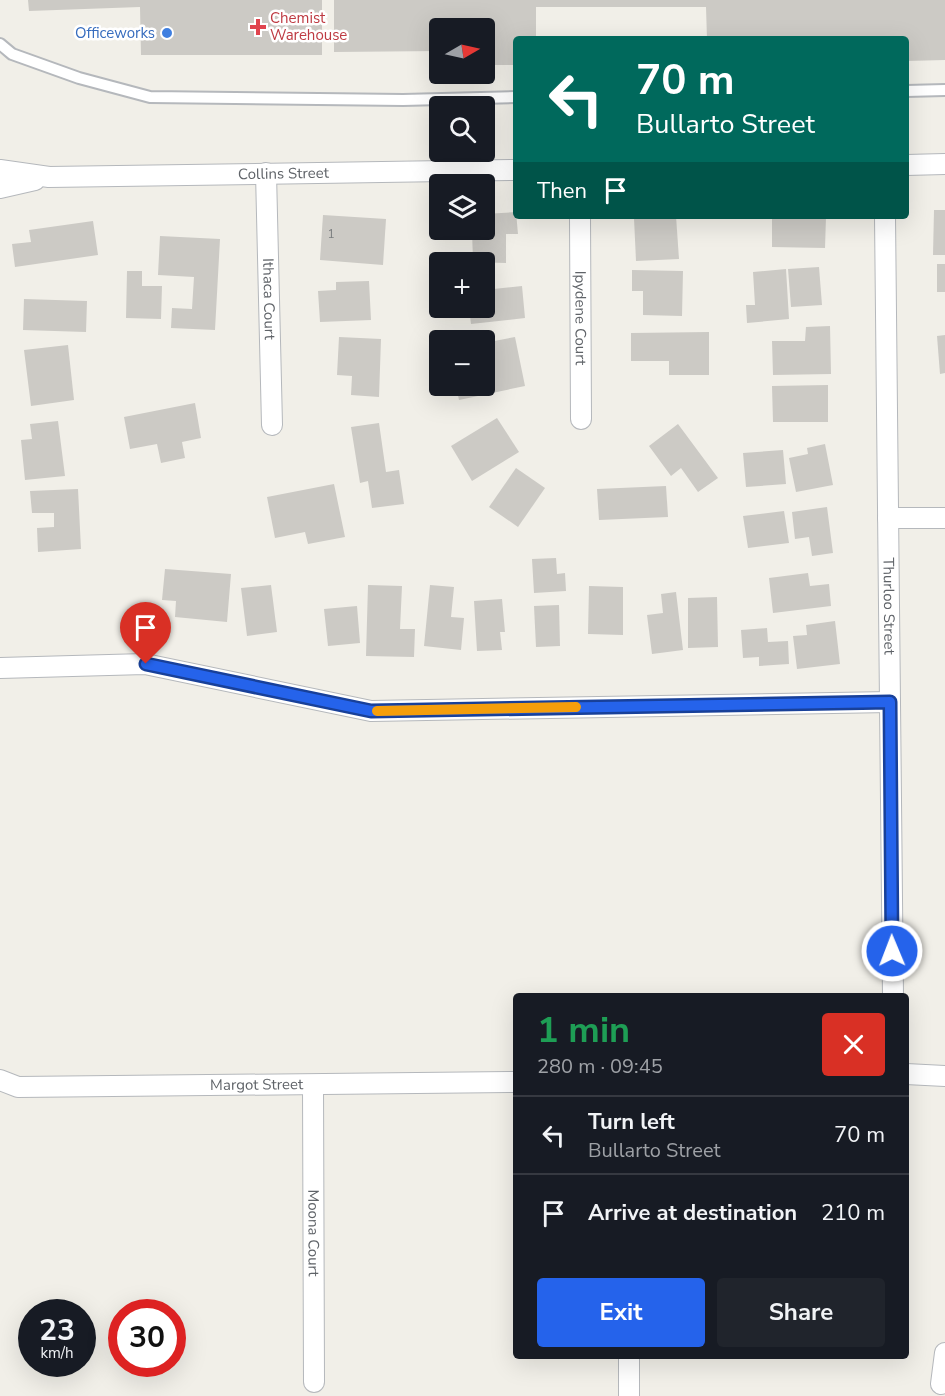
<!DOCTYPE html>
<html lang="en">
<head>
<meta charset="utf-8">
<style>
	:root { --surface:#171b24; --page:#20242c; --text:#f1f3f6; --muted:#9ea1a6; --line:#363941; --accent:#2563eb }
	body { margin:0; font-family:"Nunito Sans",sans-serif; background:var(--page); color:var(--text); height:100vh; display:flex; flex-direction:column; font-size:22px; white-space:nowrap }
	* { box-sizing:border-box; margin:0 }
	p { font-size:20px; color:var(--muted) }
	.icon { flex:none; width:33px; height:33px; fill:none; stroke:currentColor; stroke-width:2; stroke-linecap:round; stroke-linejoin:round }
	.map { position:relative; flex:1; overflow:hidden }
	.sheet { position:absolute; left:513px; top:993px; width:396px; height:366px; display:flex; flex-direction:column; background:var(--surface); border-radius:6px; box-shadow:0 6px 24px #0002 }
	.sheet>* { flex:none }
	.top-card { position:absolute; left:513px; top:36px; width:396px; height:183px; border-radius:6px; box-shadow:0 6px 24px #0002; background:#00695c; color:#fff; overflow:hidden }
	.needle { width:39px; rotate:81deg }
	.controls { position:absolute; left:429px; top:18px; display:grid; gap:12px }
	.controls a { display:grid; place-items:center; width:66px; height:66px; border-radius:6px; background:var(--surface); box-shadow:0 6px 24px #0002; font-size:30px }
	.speed { position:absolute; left:18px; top:1299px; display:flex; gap:12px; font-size:30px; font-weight:700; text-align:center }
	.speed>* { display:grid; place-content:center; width:78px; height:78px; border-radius:50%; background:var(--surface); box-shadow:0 6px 24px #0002; line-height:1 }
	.speed small { font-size:15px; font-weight:400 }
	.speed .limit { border:9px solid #d22; background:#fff; color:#111 }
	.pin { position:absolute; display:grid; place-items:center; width:51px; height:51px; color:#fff; margin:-62px -26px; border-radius:50% 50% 50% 0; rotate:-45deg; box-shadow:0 0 6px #0007 }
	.pin .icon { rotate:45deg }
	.me { position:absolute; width:66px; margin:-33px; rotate:359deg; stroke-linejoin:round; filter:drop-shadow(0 0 4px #0008) }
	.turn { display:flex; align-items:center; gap:21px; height:126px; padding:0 24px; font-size:27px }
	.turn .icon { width:78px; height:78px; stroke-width:2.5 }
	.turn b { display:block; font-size:42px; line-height:51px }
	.then { display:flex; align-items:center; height:57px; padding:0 24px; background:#0003; gap:12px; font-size:22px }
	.round { display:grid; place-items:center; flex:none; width:63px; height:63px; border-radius:6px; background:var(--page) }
	.summary { display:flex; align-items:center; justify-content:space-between; height:102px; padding:0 24px }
	h1 { font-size:36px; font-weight:700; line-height:45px; color:#1e9e55 }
	.primary-button { display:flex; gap:12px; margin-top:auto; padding:12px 24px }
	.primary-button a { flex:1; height:69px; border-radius:6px; background:var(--accent); color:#fff; font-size:24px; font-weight:700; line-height:69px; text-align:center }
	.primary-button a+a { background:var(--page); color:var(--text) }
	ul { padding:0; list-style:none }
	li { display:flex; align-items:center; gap:18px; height:78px; padding:0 24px; border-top:2px solid var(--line) }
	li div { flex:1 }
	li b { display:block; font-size:22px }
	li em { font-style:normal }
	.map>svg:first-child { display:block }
	.building { fill:#cccac5 }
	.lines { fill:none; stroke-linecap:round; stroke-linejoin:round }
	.service-casing { stroke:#b5b8bc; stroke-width:14 }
	.minor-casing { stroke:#b5b8bc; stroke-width:22 }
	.service { stroke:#fff; stroke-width:10 }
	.minor { stroke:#fff; stroke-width:20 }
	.route-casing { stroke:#184099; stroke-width:15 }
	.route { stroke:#2563eb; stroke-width:10 }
	.slow { stroke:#f59e0b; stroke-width:10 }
	.health-dot { fill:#e0444e; stroke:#fff; stroke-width:2 }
	.shop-dot { fill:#3f7fe0; stroke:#fff; stroke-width:2 }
	.labels { text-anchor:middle; stroke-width:5; stroke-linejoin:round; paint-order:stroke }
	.number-label { font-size:12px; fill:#7a7d7f }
	.health-label { font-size:15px; fill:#be3a42; stroke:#fff; text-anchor:start }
	.shop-label { font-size:15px; fill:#366cbe; stroke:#fff; text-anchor:end }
	.street-label { font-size:15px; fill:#5f6368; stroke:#fff }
</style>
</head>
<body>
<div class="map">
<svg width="945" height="1396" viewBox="0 0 945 1396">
	<rect width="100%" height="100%" fill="#f1efe8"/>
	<g class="building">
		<polygon points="28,0 322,0 322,55 141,55 140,7 29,11"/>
		<polygon points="334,0 945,0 945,60 906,61 906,39 707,39 706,7 536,7 536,39 516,39 516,65 484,65 484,28 440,28 440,51 334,52"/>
		<polygon points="934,210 945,210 945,255 933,255"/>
		<polygon points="516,212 518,234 506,234 506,263 473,262 472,230 484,230 484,214"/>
		<polygon points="323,215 386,219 383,265 320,260"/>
		<polygon points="676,216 679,259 636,261 634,218"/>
		<polygon points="772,216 826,216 825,248 772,247"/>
		<polygon points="93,221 98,255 15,267 12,244 31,242 29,230"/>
		<polygon points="160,236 220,239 215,330 171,328 172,308 192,309 194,277 158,275"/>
		<rect x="937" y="264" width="8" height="28"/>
		<polygon points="819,267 822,305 791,307 788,269"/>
		<polygon points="786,269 789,319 747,323 746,305 755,305 753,272"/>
		<polygon points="632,270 683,271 682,316 643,315 643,291 632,291"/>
		<polygon points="127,271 142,271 142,286 162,286 161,319 126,318"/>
		<polygon points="369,281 371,320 320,322 318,291 336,290 336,282"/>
		<polygon points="522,286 525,318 471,324 469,308 484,308 484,290"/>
		<polygon points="24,299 87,301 86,332 23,330"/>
		<polygon points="830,326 831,374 773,375 772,341 805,341 806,327"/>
		<polygon points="709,332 709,375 669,375 669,361 631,361 631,333"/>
		<polygon points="945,335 945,373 940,374 937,336"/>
		<polygon points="339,337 381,339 379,397 351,395 352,376 337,375"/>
		<polygon points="515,337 525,386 459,400 456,386 484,386 484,343"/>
		<polygon points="68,345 74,400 31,406 24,350"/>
		<polygon points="828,385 828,422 773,422 772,386"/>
		<polygon points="195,403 201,438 182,442 185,458 161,463 157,444 130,449 124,417"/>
		<polygon points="497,418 519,452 472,481 451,446"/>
		<polygon points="58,421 65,476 25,480 21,440 32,439 30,424"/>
		<polygon points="379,423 386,472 399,470 404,504 372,508 368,481 360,483 351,427"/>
		<polygon points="678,424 718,478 698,492 681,468 671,476 649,446"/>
		<polygon points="825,444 833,485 796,492 789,458 808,454 807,448"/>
		<polygon points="783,450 786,484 746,487 743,453"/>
		<polygon points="516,468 545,488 518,527 489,507"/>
		<polygon points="334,484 345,537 308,544 305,532 275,538 267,497"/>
		<polygon points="666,486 668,517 599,520 597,489"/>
		<polygon points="78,489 81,549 38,552 37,528 54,527 54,513 32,513 30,491"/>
		<polygon points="827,507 833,553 812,556 809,537 795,539 792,512"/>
		<polygon points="784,511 789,543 748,548 743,516"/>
		<polygon points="556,558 557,574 565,573 566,591 534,593 532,559"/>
		<polygon points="165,569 231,574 227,622 175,617 176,601 162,600"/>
		<polygon points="808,573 810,586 829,584 831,606 773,613 769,578"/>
		<polygon points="271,585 277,632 247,636 241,588"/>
		<polygon points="368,585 402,586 400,629 415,629 414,657 366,656"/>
		<polygon points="430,585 454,587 451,617 464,618 461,650 424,646"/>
		<polygon points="589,586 623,587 623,635 588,634"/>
		<polygon points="676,592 683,650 652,654 647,615 663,613 661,594"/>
		<polygon points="717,597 718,647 688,648 688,598"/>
		<polygon points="502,599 505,632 500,632 502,650 477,651 474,601"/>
		<polygon points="559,605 560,646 536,647 534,606"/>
		<polygon points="357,606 360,643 328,646 324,609"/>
		<polygon points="835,621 840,664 797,669 793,636 807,635 806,625"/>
		<polygon points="767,628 768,642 788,641 789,664 759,666 759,657 743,658 741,630"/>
	</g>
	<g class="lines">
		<g class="service-casing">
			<g id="service">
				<polyline points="0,44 12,54 79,78 150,97 403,100 516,97"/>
				<polyline points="906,91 945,90"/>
			</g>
		</g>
		<g class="minor-casing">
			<g id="minor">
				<polyline points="906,165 945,164"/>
				<path id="s1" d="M0 170 49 177 516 170"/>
				<path id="s2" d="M266 173 272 425"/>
				<polyline points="0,188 35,180"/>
				<path id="s3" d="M580 216 581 419"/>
				<path id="s4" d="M885 216 893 996"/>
				<polyline points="888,518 945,518"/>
				<polyline points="0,668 145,664 371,711 890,702"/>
				<polyline points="906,1074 945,1076"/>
				<path id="s5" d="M0 1080 18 1087 516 1082"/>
				<path id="s6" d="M313 1085 314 1382"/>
				<polyline points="629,1356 629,1396"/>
				<polyline points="941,1384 945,1353"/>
			</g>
		</g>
		<use href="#service" class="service"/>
		<use href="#minor" class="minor"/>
	</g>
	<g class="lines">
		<g class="route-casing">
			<polyline id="route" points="146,664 371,711 890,702 892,951"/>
		</g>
		<use href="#route" class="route"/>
		<polyline class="slow" points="377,711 576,707"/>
	</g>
	<path class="health-dot" d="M255 18h6v6h6v6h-6v6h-6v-6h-6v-6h6z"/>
	<circle class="shop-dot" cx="167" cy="33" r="6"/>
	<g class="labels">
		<g class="number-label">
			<text x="331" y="238">1</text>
		</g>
		<g class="health-label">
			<text x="270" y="23">Chemist<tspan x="270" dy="17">Warehouse</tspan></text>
		</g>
		<g class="shop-label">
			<text x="155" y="38">Officeworks</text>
		</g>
		<g class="street-label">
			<text dy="5" stroke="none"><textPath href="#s1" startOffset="284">Collins Street</textPath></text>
			<text dy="5" stroke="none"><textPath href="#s2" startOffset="126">Ithaca Court</textPath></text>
			<text dy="5" stroke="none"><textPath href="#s3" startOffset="102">Ipydene Court</textPath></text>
			<text dy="5" stroke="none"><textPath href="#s4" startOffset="390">Thurloo Street</textPath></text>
			<text dy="5" stroke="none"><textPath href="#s5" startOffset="258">Margot Street</textPath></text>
			<text dy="5" stroke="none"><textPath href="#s6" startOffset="148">Moona Court</textPath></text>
		</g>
	</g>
</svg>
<div class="controls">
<a><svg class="needle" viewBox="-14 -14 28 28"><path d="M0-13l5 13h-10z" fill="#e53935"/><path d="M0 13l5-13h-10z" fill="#9ea1a6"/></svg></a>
<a><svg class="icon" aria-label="search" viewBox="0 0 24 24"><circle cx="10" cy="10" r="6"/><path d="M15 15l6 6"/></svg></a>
<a><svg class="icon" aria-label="layers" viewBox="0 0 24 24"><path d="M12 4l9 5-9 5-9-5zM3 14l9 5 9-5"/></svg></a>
<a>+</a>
<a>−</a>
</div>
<div class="speed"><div>23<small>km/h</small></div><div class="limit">30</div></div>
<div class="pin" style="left:146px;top:664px;background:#d93025"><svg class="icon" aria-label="arrive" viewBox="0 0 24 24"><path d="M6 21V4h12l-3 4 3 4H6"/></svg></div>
<svg class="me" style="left:892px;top:951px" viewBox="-20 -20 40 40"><circle r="17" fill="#2563eb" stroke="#fff" stroke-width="3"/><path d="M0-11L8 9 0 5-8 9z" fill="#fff"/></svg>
<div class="top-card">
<div class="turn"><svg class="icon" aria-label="left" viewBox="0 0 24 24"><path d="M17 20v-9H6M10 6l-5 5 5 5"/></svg><div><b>70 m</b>Bullarto Street</div></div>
<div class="then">Then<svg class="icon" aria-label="arrive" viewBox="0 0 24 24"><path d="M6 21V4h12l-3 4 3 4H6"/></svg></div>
</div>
<section class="sheet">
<div class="summary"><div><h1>1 min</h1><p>280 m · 09:45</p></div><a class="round" style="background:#d93025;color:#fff"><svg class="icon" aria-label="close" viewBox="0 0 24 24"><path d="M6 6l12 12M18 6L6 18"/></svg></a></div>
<ul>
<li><svg class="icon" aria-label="left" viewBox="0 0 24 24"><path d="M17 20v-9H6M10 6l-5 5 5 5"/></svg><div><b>Turn left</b><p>Bullarto Street</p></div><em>70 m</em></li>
<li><svg class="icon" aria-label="arrive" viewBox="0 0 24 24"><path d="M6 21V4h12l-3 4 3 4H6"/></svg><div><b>Arrive at destination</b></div><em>210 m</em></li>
</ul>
<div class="primary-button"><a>Exit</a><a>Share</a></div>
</section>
</div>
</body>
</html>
